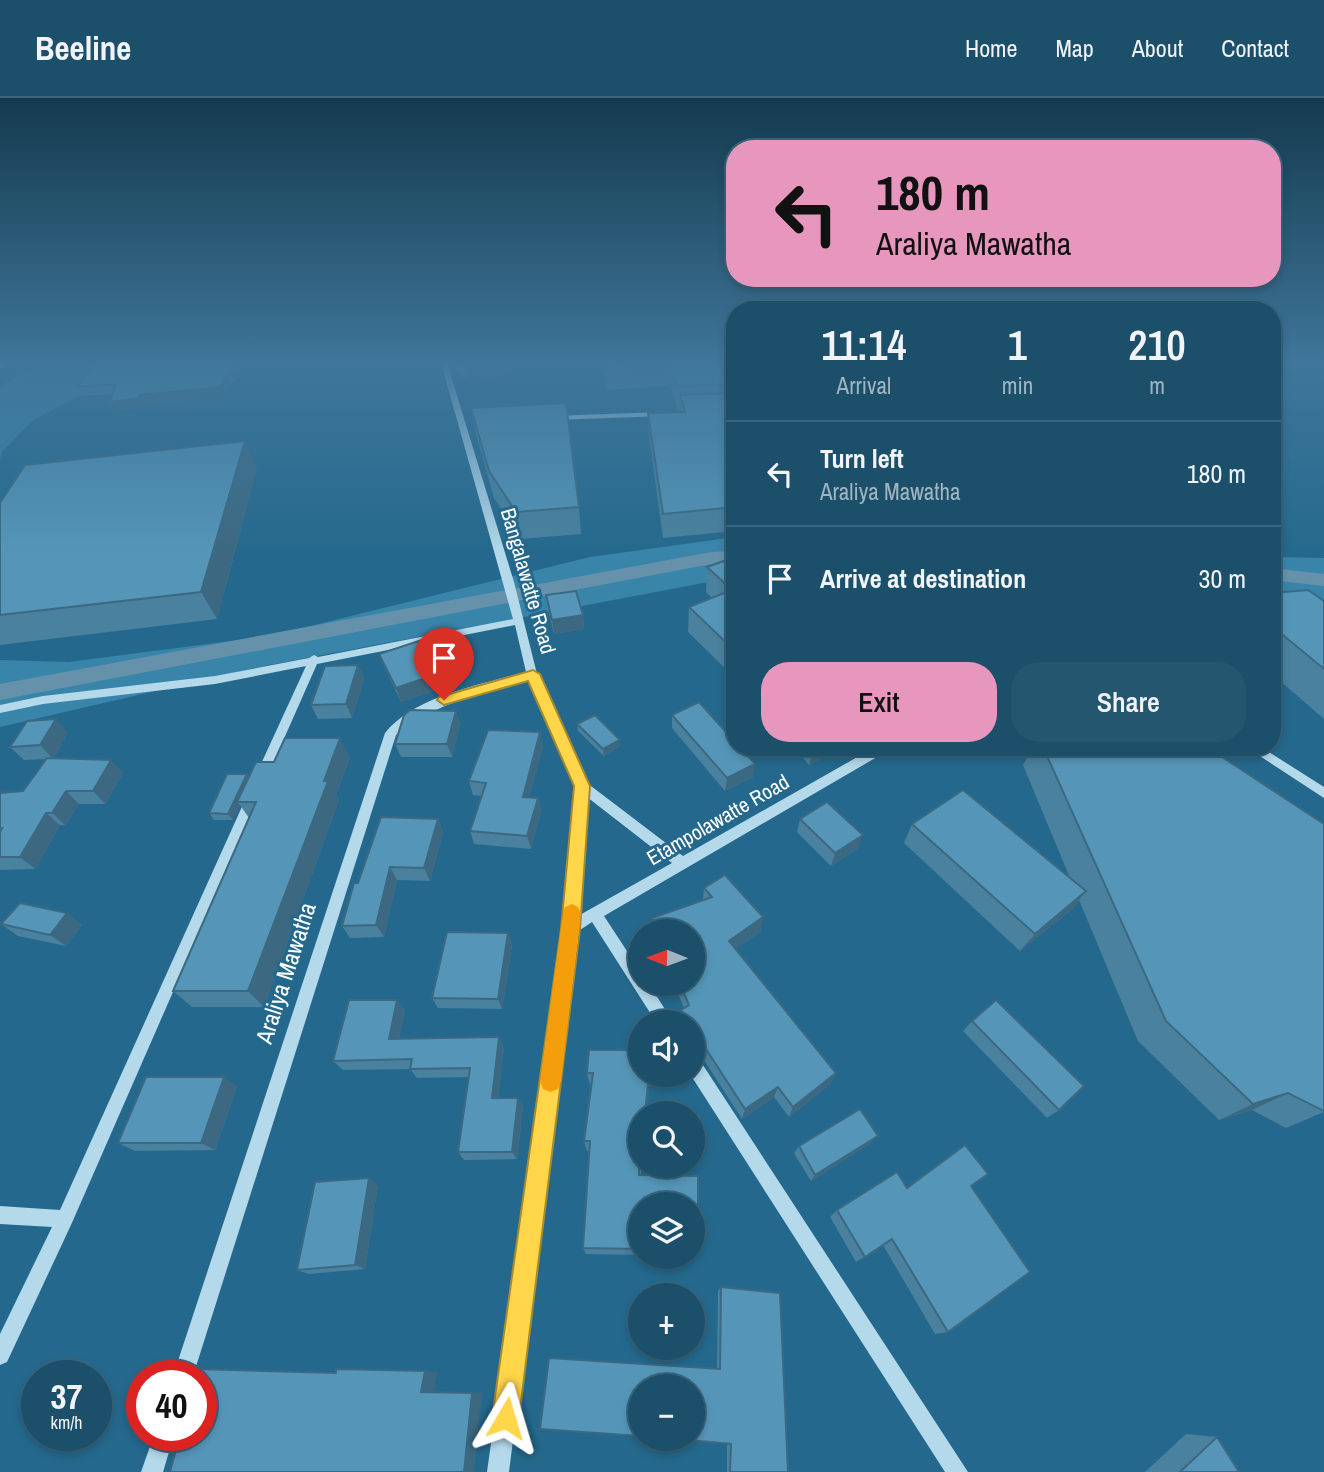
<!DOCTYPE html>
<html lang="en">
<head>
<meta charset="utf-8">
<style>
	:root { --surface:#1b4f6a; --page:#245670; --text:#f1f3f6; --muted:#a0b5c1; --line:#39667e; --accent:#e797bd }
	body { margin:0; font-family:"Archivo Narrow",sans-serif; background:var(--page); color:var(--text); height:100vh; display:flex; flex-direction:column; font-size:26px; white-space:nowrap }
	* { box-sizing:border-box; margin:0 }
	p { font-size:23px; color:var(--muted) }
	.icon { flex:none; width:38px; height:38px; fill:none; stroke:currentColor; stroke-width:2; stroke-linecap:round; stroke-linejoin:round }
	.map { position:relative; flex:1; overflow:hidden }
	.side { position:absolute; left:726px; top:203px; width:555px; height:455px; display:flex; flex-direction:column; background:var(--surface); border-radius:28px; box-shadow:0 4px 10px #0003,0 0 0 2px var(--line) }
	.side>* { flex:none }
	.guide { position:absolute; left:726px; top:42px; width:555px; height:147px; border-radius:28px; box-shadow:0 4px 10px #0003,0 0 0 2px var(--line); background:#e797bd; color:#111; overflow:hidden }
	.needle { width:46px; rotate:271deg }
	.buttons { position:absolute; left:628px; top:821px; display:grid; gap:14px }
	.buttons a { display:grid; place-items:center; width:77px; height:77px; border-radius:50%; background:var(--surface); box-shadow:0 4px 10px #0003,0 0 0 2px var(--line); font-size:35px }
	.speed { position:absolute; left:21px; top:1262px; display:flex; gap:14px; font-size:35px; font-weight:700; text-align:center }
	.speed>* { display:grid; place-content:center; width:91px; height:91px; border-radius:50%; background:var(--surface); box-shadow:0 4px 10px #0003,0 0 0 2px var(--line); line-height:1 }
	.speed small { font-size:18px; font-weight:400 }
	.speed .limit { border:10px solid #d22; background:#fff; color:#111 }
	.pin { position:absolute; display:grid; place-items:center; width:60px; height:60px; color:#fff; margin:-72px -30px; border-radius:50% 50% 50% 0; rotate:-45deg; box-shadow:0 0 7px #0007 }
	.pin .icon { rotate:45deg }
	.me { position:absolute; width:77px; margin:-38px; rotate:7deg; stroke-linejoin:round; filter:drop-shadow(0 0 5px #0008) }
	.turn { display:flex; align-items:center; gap:24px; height:147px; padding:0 35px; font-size:32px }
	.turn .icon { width:91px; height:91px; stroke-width:2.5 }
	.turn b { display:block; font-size:49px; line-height:60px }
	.eta { display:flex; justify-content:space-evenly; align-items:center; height:119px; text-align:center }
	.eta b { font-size:42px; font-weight:600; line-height:49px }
	.cta { display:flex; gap:14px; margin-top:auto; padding:14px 35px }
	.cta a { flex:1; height:80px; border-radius:28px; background:var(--accent); color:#111; font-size:28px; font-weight:600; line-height:80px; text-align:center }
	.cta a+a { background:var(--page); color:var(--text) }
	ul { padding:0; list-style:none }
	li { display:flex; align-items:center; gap:21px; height:105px; padding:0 35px; border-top:2px solid var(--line) }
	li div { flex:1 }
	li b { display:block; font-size:26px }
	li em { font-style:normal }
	header { display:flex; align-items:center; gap:42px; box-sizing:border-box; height:98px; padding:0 35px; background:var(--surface); border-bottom:2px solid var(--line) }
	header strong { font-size:33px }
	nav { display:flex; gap:38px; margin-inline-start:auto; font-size:24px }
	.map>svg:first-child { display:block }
	.green { fill:#3985aa }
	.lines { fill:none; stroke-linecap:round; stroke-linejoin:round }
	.canal { fill:#6592aa; fill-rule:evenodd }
	.minor { fill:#b4d9eb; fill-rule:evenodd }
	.highway { fill:#fff; fill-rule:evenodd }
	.wall { fill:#49819e }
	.shaded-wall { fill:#3c6981 }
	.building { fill:#5596b8; stroke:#3c6981; stroke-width:2 }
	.route { fill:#ffd54a; stroke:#a68a30; stroke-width:2 }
	.slow { fill:#f59e0b }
	.labels { text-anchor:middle; stroke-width:6; stroke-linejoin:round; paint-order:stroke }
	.street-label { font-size:21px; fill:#fff; stroke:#24698d }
	.near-street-label { font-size:24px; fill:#fff; stroke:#24698d }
</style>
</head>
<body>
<header>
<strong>Beeline</strong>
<nav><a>Home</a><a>Map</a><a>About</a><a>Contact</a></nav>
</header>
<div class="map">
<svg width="1324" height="1374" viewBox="0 0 1324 1374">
	<rect width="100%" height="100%" fill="#24698d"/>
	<g class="green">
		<polygon points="45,265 125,265 85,295 33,322 2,354 0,361 0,288"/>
		<polygon points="735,439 735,479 264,568 0,629 0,562 69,564 270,538 590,459"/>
		<polygon points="1272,459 1324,460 1324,503 1272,496"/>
	</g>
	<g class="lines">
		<g class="canal">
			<polygon points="735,453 735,465 711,466 0,602 0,586 711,454"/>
			<polygon points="1272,470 1324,476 1324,488 1272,482"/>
		</g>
		<g class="minor">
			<path d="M441 265H447L514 484 537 576 587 685 683 758 875 649H891L889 652 604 818 640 873V886H649L673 924H656L592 824 577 834 509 1374H487L563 830 576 688 529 581C481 595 435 605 396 637L193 1278H173L385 635C414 598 483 586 526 574L515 527 317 566 267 679 265 682H257L255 679 306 568 215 586 43 606 0 615V607L43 598 215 578 309 560 314 557 318 559 513 521ZM587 699 672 765 578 818Z"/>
			<polygon points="663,314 667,316 666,318 551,322 547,320 551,318"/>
			<polygon points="1246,649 1261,649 1324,689 1324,700"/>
			<polygon points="251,697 255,699 257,702 71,1127 7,1264 0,1267 0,1236 52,1129 0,1126 0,1108 60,1112 245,702 247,699"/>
			<polygon points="693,959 699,961 968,1374 945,1374 690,976 693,976"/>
			<polygon points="154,1337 174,1337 163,1374 141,1374"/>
		</g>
		<polygon class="highway" points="0,265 11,265 0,271"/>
	</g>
	<g class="wall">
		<polygon points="450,265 564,265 468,284 452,271"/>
		<polygon points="603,265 669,265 670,288 606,292"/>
		<polygon points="735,265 735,433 663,440 649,338 648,315 679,314 680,311 677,311 671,289 671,267"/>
		<polygon points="240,270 234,284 231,284 225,298 144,306 142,310 115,313 110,304 113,296 83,298 77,289"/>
		<polygon points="471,310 579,409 581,436 521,441 494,400 476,336"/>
		<polygon points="257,370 217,521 0,547 0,405"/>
		<polygon points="735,459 735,580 688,534 689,509 712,500 706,494 707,469"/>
		<polygon points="1272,495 1324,503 1324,621 1272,576"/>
		<polygon points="546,497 583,517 584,531 554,536 548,511"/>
		<polygon points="379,556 446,573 451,587 401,604 385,570"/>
		<polygon points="358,567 364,581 352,620 318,621 311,607"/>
		<polygon points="456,613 460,626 452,659 401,659 395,646"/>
		<polygon points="672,617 753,679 725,693 672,630"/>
		<polygon points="577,626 620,648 604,658 578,633"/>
		<polygon points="68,635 53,661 123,675 105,706 79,706 65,727 60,727 35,771 0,772 0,695 23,693 47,661 24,662 10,649"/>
		<polygon points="543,648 529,699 538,700 541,713 531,751 474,746 470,733 481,698 473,697 469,683"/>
		<polygon points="793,649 844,649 809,667"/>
		<polygon points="1033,649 1207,649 1324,726 1324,1014 1286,1030 1252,1012 1219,1022 1138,943 1079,802 1071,812 1020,853 904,745 912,726 1070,780 1023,667"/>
		<polygon points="350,659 336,697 339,702 264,909 192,909 173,893 249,720 240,707 233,722 214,722 209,715 249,679 274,664"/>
		<polygon points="438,721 443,734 430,783 397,782 384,839 350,840 342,828 358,785"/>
		<polygon points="800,721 858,750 831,768 797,734"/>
		<polygon points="704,790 763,819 760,834 735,851 836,975 830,986 789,1019 774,999 742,1021 693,945 693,924 680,924 681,912 684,910 674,886 693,886 693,833 652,833 652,820 703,802"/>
		<polygon points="67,815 82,827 66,848 18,838 1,826"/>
		<polygon points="512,847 502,911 438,910 432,900"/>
		<polygon points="397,902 405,912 399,941 504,949 498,1000 523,1008 517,1061 464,1062 458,1054 469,979 417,980 410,971 343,972 333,963"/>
		<polygon points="972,923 1059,1012 1047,1020 963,933"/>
		<polygon points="589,952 640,952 640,976 671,976 671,988 649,988 647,1015 640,1015 640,1068 642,1068 641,1077 698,1078 698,1152 697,1158 693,1158 693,1106 640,1106 640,1157 586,1156 583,1150 590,1053 587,1053 584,1043 592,987 590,987 587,975"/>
		<polygon points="237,988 215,1052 135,1053 118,1045"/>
		<polygon points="871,1045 811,1083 794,1055 799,1048"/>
		<polygon points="378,1087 365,1171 309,1176 297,1172"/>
		<polygon points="971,1088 948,1234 935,1236 883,1147 856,1164 830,1119 837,1112 907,1090"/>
		<polygon points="721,1189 788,1374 727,1374 727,1345 717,1270 718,1193"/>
		<polygon points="1186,1336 1217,1339 1239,1374 1145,1374"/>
	</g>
	<g class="shaded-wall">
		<polygon points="235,265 260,265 240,270 234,284 230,275"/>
		<polygon points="464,265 564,265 468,284"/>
		<polygon points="227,275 231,284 225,298 144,306 142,310 115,313 110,304"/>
		<polygon points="245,343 257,370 217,521 201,494"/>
		<polygon points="583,517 584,531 554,536 552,522"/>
		<polygon points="358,567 364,581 352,620 346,606"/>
		<polygon points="446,573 451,587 401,604 396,590"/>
		<polygon points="456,613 460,626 452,659 447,646"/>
		<polygon points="56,621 68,635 53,661 40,647"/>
		<polygon points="540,634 543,648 526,712 523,699"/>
		<polygon points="340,640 350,659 336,697 339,702 264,909 248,893"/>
		<polygon points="620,642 620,648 604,658 603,651"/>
		<polygon points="814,649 844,649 809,667"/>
		<polygon points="111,662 123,675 105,706 93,693"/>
		<polygon points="755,666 753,679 725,693 727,680"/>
		<polygon points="247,676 251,683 237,704 240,707 233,722 228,716"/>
		<polygon points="66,693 79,706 65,727 52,715"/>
		<polygon points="538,700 541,713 531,751 527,738"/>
		<polygon points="46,715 60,727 35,771 20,759"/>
		<polygon points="438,721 443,734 430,783 424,770"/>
		<polygon points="863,737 858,750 831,768 835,755"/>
		<polygon points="390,769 397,782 384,839 376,827"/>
		<polygon points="1086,793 1071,812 1020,853 1035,836"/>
		<polygon points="67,815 82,827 66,848 50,837"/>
		<polygon points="763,819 760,834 727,857 729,843"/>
		<polygon points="508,835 512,847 502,911 498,901"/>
		<polygon points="397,902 405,912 397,951 389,941"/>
		<polygon points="499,939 504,949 497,1009 492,1000"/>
		<polygon points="836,975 830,986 789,1019 793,1009"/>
		<polygon points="649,976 649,988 647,1015 645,1015"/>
		<polygon points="224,979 237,988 215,1052 201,1045"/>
		<polygon points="778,989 774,999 742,1021 745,1011"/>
		<polygon points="1288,995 1252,1012 1219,1022 1253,1006"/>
		<polygon points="518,1000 523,1008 517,1061 512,1054"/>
		<polygon points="878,1038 871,1045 811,1083 815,1077"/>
		<polygon points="369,1080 378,1087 365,1171 355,1167"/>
		<polygon points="425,1273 437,1274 434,1293 421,1294"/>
		<polygon points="482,1294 474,1374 464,1374 472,1295"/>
	</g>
	<g class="building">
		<polygon points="94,265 235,265 230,275 227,275 221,289 139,297 137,300 110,304 116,286 77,289"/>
		<polygon points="605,265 669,265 670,267 605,271"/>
		<polygon points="701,265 735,265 735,286 677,288 671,267"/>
		<polygon points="735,295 735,409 663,416 648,315 685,314 680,297"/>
		<polygon points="566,305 579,409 516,414 489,373 471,310"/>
		<polygon points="245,343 201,494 0,517 0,405 25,367"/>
		<polygon points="735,459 735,553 689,509 732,492 707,469"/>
		<polygon points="1308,492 1324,503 1324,571 1272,528 1272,495"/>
		<polygon points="576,493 583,517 552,522 546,497"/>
		<polygon points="428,540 446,573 396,590 379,556"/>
		<polygon points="358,567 346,606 311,607 325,568"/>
		<polygon points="699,604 735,644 735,649 740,649 755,666 727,680 672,617"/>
		<polygon points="410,612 456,613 447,646 395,646 404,617"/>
		<polygon points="595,617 620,642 603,651 577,626"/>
		<polygon points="56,621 40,647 10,649 27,623"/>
		<polygon points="488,632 540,634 523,699 538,700 527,738 470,733 486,685 469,683"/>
		<polygon points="285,640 340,640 324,683 328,683 248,893 173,893 256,704 237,704 256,664 274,664"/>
		<polygon points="1043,649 1207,649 1324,726 1324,1013 1288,995 1253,1006 1166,923"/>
		<polygon points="47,660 111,662 93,693 66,693 52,715 46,715 20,759 0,759 0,734 2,730 0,730 0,695 23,693"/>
		<polygon points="227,676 247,676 228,716 209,715"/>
		<polygon points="963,692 1086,793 1035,836 912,726"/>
		<polygon points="827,704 863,737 835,755 800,721"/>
		<polygon points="381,719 438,721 424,770 390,769 376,827 342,828 354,785 358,785"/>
		<polygon points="725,777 763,819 729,843 836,975 793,1009 778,989 745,1011 693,931 693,924 689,924 681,912 689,907 680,886 693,886 693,833 657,833 652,820 712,799 704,790"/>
		<polygon points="20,805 67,815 50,837 1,826"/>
		<polygon points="447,834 508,835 498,901 432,900"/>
		<polygon points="349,902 397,902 389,941 499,939 492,1000 518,1000 512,1054 458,1054 470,970 410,971 412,961 333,963"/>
		<polygon points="996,902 1084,988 1059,1012 972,923"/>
		<polygon points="589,952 640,952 640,976 649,976 645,1015 640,1015 639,1077 698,1078 698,1152 693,1152 693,1106 640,1106 640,1151 583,1150 590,1043 584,1043 593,975 587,975"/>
		<polygon points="146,979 224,979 201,1045 118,1045"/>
		<polygon points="860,1011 878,1038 815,1077 799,1048"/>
		<polygon points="965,1047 988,1076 971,1088 1030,1174 948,1234 892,1141 865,1159 837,1112 897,1074 907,1090"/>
		<polygon points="369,1080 355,1167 297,1172 315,1084"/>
		<polygon points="721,1189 780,1195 788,1374 730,1374 731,1346 666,1340 693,1340 693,1288 640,1288 640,1338 540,1331 549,1260 720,1271"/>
		<polygon points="197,1271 336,1275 336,1271 425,1273 421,1294 472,1295 464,1374 170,1374 180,1337 201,1337 201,1278 196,1278"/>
		<polygon points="1217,1339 1239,1374 1180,1374"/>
	</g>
	<linearGradient id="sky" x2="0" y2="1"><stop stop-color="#143a4e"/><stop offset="0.58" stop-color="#3f769a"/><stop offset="1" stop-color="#3f769a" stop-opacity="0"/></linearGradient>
	<rect width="1324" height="458" fill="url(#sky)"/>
	<polygon class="route" points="533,572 540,576 590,688 580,831 519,1320 515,1329 506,1333 496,1329 492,1320 561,831 574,688 528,583 444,607 437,602 439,599"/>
	<polygon class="slow" points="572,806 578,809 581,815 561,983 558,991 550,994 543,991 540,983 563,815 565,809"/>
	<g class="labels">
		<g class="street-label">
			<text transform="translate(528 483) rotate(74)" y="7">Bangalawatte Road</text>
			<text transform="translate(718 722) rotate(-30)" y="7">Etampolawatte Road</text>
		</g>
		<g class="near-street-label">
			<text transform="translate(286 875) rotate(-72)" y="8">Araliya Mawatha</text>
		</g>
	</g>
</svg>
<div class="buttons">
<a><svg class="needle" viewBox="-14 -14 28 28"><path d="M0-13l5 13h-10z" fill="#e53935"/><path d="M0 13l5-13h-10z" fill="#a0b5c1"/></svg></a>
<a><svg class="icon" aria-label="sound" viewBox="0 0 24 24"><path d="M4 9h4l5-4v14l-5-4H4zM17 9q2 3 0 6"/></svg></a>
<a><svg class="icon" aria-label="search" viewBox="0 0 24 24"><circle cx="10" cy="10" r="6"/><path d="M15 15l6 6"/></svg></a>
<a><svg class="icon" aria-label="layers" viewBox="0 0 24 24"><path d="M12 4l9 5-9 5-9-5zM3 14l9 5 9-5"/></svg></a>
<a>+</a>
<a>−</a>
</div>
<div class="speed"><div>37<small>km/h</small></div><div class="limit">40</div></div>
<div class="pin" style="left:444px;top:602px;background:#d93025"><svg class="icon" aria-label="arrive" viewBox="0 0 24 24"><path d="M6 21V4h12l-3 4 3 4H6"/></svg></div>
<svg class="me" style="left:506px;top:1320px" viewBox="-20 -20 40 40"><path d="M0-17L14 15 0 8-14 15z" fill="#ffd54a" stroke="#fff" stroke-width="4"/></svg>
<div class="guide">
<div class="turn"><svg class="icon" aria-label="left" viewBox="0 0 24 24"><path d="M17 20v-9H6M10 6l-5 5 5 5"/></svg><div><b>180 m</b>Araliya Mawatha</div></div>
</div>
<section class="side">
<div class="eta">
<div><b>11:14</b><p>Arrival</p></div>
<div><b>1</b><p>min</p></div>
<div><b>210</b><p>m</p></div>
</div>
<ul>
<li><svg class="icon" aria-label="left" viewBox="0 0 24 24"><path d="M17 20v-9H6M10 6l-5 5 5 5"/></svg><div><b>Turn left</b><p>Araliya Mawatha</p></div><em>180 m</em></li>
<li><svg class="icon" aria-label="arrive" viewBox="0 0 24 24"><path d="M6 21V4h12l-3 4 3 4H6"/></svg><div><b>Arrive at destination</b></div><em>30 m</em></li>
</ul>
<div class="cta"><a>Exit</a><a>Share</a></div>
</section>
</div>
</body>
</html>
